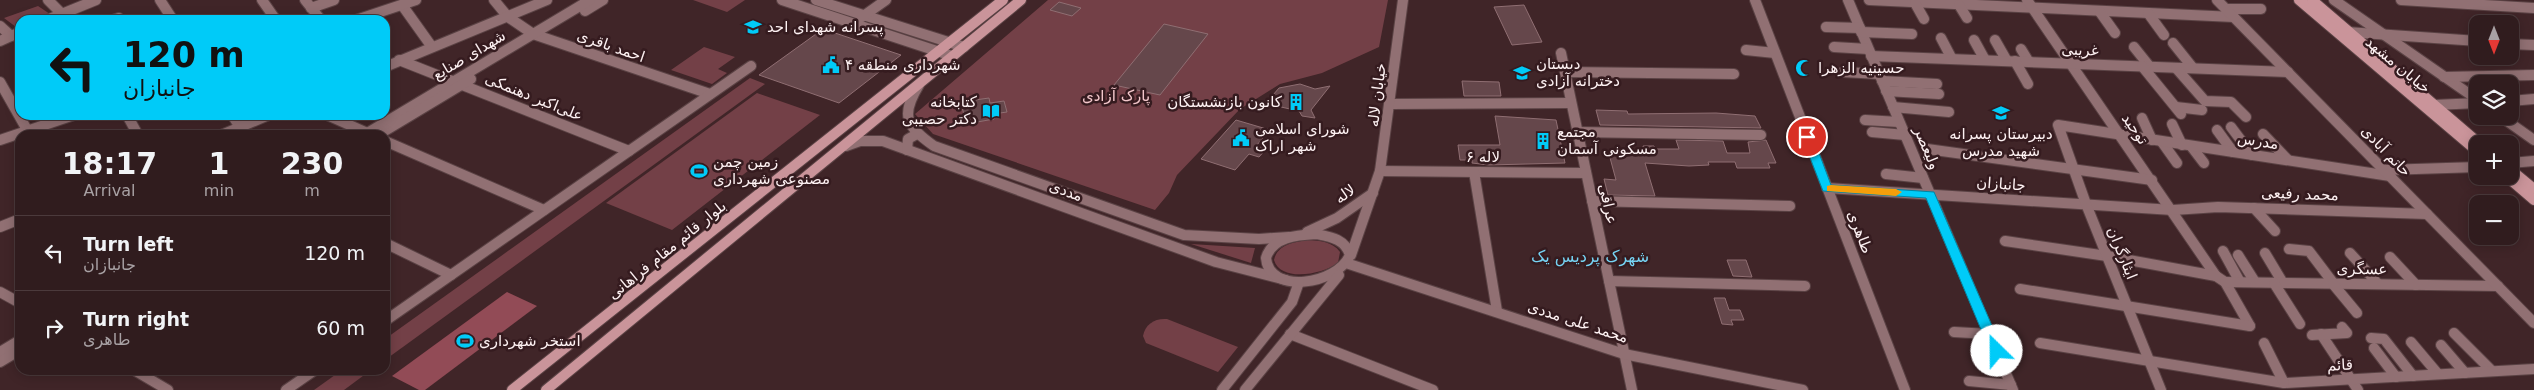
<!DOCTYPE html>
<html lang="en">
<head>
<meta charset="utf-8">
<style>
	:root { --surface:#301c1e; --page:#3c292b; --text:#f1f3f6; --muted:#a8a1a4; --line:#4b3a3c }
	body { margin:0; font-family:"DejaVu Sans",Vazirmatn,sans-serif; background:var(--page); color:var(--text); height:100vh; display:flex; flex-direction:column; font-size:19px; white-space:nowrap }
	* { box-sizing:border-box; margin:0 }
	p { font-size:16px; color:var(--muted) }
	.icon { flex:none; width:28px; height:28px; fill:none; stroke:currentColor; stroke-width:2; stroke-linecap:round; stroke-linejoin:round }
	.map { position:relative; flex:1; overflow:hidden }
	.sheet { position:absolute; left:15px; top:130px; width:375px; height:245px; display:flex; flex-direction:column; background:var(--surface); border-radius:15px; box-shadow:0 2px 12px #0003,0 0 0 1px var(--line) }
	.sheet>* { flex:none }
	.hud { position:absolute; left:15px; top:15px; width:375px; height:105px; border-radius:15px; box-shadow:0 2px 12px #0003,0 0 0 1px var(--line); background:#00cbf8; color:#111; overflow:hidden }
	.needle { width:32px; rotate:180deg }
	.fabs { position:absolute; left:2469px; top:15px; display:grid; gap:10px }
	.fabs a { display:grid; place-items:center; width:50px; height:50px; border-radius:10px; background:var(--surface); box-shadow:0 2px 12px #0003,0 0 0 1px var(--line); font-size:25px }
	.pin { position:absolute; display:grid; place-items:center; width:42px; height:42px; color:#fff; margin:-21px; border:2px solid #fff; border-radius:50%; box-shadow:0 1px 5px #0007 }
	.me { position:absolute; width:55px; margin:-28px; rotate:337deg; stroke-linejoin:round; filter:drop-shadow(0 0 4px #0008) }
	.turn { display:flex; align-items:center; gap:18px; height:105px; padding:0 25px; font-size:22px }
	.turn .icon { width:65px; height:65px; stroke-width:2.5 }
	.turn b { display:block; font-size:35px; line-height:42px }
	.eta { display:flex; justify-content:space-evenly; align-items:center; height:85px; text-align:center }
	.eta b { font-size:30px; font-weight:600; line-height:35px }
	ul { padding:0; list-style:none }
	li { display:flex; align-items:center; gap:15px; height:75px; padding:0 25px; border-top:1px solid var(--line) }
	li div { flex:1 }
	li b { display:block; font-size:19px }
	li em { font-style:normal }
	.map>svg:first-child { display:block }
	.green { fill:#734047 }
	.water { fill:#924b56 }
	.building { fill:#65474b; stroke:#8f6e72 }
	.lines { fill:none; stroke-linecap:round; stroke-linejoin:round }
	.minor-casing { stroke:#5a4244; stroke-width:12 }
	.tertiary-casing { stroke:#5a4244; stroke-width:12 }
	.secondary-casing { stroke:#5a4244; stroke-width:12 }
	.minor { stroke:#917073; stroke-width:10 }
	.tertiary { stroke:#917073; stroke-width:10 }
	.secondary { stroke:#ca949a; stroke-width:10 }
	.route { fill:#00cbf8; stroke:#0084a1 }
	.slow { fill:#f59e0b }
	.labels { text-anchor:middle; stroke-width:5; stroke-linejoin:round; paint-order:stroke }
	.poi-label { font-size:15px; fill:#fdf1f2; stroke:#351b1f; text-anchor:start }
	.street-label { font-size:15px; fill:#fdf1f2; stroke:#351b1f }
	.park-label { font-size:15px; fill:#f3c7cb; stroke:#351b1f }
	.neighbourhood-label { font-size:16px; fill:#76d4f4; stroke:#351b1f }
</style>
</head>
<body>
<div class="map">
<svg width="2534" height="390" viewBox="0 0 2534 390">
	<rect width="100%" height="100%" fill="#402528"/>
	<g class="green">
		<polygon points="693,0 745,0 727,12"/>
		<polygon points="1048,0 1388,0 1379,47 1322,73 1280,84 1240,109 1177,175 1169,193 1155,210 933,134 915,114"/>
		<polygon points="38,6 50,14 34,20 20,20 20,25 16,27 4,18"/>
		<polygon points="704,47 735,57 718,69 727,73 712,84 671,70"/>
		<polygon points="750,78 765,84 385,360 385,339"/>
		<polygon points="757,93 820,115 672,230 606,203"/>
		<path d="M1307 240C1320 241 1332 241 1340 252L1338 263C1323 274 1281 283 1274 260 1277 245 1294 242 1307 240Z"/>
		<polygon points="1191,244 1255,248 1251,263"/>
		<path d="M1167 319 1238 347 1218 372 1146 343 1143 336C1145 324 1155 318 1167 319Z"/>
		<polygon points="342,370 371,370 344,390 314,390"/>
	</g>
	<polygon class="water" points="507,292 537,306 425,390 419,390 392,376"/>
	<g class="building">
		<polygon points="1059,2 1081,8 1072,16 1050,10"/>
		<polygon points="1524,5 1542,42 1512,45 1494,7"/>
		<polygon points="1164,24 1208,34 1160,95 1114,85"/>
		<polygon points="823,29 901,55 839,103 759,75"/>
		<polygon points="1462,81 1499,82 1501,96 1464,96"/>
		<polygon points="1300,84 1315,89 1330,86 1311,110 1315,118 1302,116 1299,111 1281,107 1274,100 1273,95 1279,88"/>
		<polygon points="989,98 990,103 1004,101 1007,112 993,114 994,119 966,124 961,102"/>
		<polygon points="1596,110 1627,111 1628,114 1716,113 1755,116 1761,128 1600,125"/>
		<polygon points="1495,116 1556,120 1565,163 1489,165 1472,163 1472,160 1460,160 1458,145 1500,145"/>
		<polygon points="1236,120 1270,130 1256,146 1266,149 1259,157 1249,154 1235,170 1201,159"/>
		<polygon points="1676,140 1723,141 1727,153 1750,153 1748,142 1766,140 1776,163 1768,163 1770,168 1737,168 1735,162 1708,162 1709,165 1689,166 1645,163 1655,196 1608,195 1604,179 1616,180 1609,154 1645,155 1643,146 1654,146 1655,149 1679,149"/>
		<polygon points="1727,260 1746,260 1752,277 1733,276"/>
		<polygon points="1714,298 1725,298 1729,310 1740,310 1744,320 1731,320 1733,325 1722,324"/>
	</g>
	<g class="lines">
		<g class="minor-casing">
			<g id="minor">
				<polyline points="48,0 68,20"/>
				<polyline points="160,0 173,20"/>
				<polyline points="262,0 276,20"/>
				<polyline points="305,0 321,20"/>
				<polyline points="494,0 508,17 533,34 710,94"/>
				<polyline points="1848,0 2013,390"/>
				<polyline points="1869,0 2234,17"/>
				<polyline points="2027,0 2216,276"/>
				<polyline points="2334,0 2478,100"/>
				<polyline points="2401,0 2534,8"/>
				<polyline points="1915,3 1924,19"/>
				<polyline points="402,5 432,47"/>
				<polyline points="1959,5 1967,18"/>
				<polyline points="311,8 334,0"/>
				<polyline points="2226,9 2261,9"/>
				<polyline points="2100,12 2115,33"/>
				<polyline points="2148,13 2164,35"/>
				<polyline points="113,20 119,18"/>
				<polyline points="356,20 416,0"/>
				<polyline points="0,26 11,36"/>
				<polyline points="1826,27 1860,28"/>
				<polyline points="1861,32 1912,34"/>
				<polyline points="2347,32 2478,41"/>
				<polyline points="1941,38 1952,59"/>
				<polyline points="1974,40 1985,60"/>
				<polyline points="1995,40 2007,61"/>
				<polyline points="2173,43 2193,68"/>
				<polyline points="2510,44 2534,45"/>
				<polyline points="1834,47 1868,49"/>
				<polyline points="2134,47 2150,67"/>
				<polyline points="2021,49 2029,62"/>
				<polyline points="1746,50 1775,53"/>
				<polyline points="1871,56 2288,72"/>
				<polyline points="399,60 629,151"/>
				<polyline points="2015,61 2028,84"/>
				<polyline points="2142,66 2181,114"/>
				<polyline points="385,67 547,0"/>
				<polyline points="2176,68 2205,101 2231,102 2246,117"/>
				<polyline points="1565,72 1734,74"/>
				<polyline points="1843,72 1879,74"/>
				<polyline points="2444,77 2534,75"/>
				<polyline points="1882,81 1937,84"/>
				<polyline points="0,82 30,135"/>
				<polyline points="1886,91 1939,94"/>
				<polyline points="2510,101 2534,99"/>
				<polyline points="1391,104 1571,103"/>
				<polyline points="2434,105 2478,103"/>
				<polyline points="1893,107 1949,112"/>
				<polyline points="2176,107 2202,110"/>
				<polyline points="127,115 138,135"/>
				<polyline points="232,115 240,127"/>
				<polyline points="327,115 372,135"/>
				<polyline points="2500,116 2534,140"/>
				<polyline points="2142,118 2152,140"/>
				<polyline points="1865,120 1899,122"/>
				<polyline points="2172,124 2182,145"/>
				<polyline points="2231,127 2252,155"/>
				<polyline points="2217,130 2233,152"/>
				<polyline points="1577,132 1761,135"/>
				<polyline points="1872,132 1905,135"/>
				<polyline points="2263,134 2288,160"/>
				<polyline points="221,135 269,115"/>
				<polyline points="0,140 74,115"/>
				<polyline points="385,141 544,210"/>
				<polyline points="2162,142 2177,163"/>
				<polyline points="2191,146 2204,163"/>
				<polyline points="1927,149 2152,180"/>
				<polyline points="2510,163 2534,161"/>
				<polyline points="2384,170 2478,167"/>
				<polyline points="1380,171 1586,173"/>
				<polyline points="1474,172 1497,311"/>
				<polyline points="1886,174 1923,178"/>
				<polyline points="1827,188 2173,210 2218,207 2427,214"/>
				<polyline points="1592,201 1790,206"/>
				<polyline points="2254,208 2275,231"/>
				<polyline points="0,227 20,219"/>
				<polyline points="2005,241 2107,256 2216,276 2225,282 2250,326"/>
				<polyline points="385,243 451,275"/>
				<polyline points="2289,249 2309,251 2334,284"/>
				<polyline points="2223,251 2240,282"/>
				<polyline points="2265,253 2283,283"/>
				<polyline points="2350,253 2378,284"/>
				<polyline points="2238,255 2255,282"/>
				<polyline points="2390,257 2416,285"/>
				<polyline points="1609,281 1805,286"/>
				<polyline points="2225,282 2498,286"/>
				<polyline points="2274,283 2300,324"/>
				<polyline points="2333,284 2357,313"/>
				<polyline points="2020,289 2250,326"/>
				<polyline points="0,292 20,303"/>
				<polyline points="385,321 751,66"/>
				<polyline points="1954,332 1989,334"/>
				<polyline points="2454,333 2492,371"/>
				<polyline points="1290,334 1433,390"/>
				<polyline points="2321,334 2358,390"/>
				<polyline points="2312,335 2347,333 2342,327"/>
				<polyline points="2371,338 2384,339 2413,376"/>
				<polyline points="2411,342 2438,374"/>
				<polyline points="2040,343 2284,383 2534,369"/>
				<polyline points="2264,343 2284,383"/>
				<polyline points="2441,345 2465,373"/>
				<polyline points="2374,348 2396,377"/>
				<polyline points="134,370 168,390"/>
				<polyline points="1969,381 2011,385"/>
				<polyline points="286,390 315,370"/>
				<polyline points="2161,390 2086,204 2058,125 2390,176"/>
			</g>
		</g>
		<g class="tertiary-casing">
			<g id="tertiary">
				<polyline points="782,0 952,56"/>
				<polyline points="816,0 964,47"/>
				<polyline points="1755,0 1905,390"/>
				<polyline points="2217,0 2534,323"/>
				<polyline points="585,11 603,0"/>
				<polyline points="862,17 886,0"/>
				<polyline points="47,20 96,0"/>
				<polyline points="0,41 20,32"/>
				<polyline points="1561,53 1632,390"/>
				<path d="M919 85C900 116 906 126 934 146L1184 235 1259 239 1289 237"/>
				<polyline points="364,135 590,0"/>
				<polyline points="378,135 471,79"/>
				<polyline points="846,146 860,141 883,141 1216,262 1286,280"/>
				<polyline points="907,150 908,139 917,134"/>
				<polyline points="1307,232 1337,218 1373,193"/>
				<path d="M1316 234C1331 237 1345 239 1350 255 1337 285 1269 295 1266 258 1272 237 1297 235 1316 234Z"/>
				<polyline points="1351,255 1380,171 1403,0"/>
				<polyline points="1349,264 1624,354 1803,390"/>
				<polyline points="0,352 20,340"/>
				<polyline points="0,362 20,350"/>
				<polyline points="1222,390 1292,302 1299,282"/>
				<polyline points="1245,390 1339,275"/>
			</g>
		</g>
		<g class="secondary-casing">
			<g id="secondary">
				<polyline points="2299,0 2478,152"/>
				<polyline points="2312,0 2480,144"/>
				<polyline points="2510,169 2534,189"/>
				<polyline points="2506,176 2534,200"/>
				<polyline points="512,390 1003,0"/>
				<polyline points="546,390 1021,0"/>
			</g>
		</g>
		<use href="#minor" class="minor"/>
		<use href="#tertiary" class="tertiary"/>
		<use href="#secondary" class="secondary"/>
	</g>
	<polygon class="route" points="1807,134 1813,137 1831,185 1934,192 2003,351 2001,355 1992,355 1990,351 1926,198 1823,191 1802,137"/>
	<polygon class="slow" points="1831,185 1896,189 1902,192 1896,196 1827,191 1827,186"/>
	<defs>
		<g id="school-bare" transform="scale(1.35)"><path d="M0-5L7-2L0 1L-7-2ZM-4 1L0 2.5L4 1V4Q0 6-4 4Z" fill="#00cbf8" stroke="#351b1f" stroke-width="2.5" paint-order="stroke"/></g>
		<g id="civic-bare" transform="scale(1.35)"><path d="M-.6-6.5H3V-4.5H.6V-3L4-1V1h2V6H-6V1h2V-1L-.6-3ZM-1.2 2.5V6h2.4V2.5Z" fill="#00cbf8" stroke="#351b1f" stroke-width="2.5" paint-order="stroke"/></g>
		<g id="mosque-bare" transform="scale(1.35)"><path d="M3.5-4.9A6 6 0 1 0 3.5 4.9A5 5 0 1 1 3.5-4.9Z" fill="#00cbf8" stroke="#351b1f" stroke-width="2.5" paint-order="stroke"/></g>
		<g id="building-bare" transform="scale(1.35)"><path d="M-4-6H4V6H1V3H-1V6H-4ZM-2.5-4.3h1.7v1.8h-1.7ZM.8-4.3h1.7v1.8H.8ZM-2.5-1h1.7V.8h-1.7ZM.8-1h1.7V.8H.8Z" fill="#00cbf8" stroke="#351b1f" stroke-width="2.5" paint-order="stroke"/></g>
		<g id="library-bare" transform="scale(1.35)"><path d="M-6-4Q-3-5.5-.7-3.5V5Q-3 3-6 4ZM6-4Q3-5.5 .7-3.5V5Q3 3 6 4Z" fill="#00cbf8" stroke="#351b1f" stroke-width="2.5" paint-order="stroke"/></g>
		<g id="stadium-bare" transform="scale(1.35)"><path d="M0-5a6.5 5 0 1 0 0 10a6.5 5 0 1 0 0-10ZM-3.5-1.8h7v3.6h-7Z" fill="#00cbf8" stroke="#351b1f" stroke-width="2.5" paint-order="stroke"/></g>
	</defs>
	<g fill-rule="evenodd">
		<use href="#school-bare" x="753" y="27"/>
		<use href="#civic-bare" x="831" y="65"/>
		<use href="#mosque-bare" x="1804" y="68"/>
		<use href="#school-bare" x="1522" y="73"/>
		<use href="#building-bare" x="1296" y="102"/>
		<use href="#library-bare" x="991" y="111"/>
		<use href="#school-bare" x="2001" y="113"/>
		<use href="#civic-bare" x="1241" y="138"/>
		<use href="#building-bare" x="1543" y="141"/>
		<use href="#stadium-bare" x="699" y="171"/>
		<use href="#stadium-bare" x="465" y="341"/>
	</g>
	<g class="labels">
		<g class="poi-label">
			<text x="767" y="32">پسرانه شهدای احد</text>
			<text x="1536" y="69">دبستان<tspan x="1536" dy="17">دخترانه آزادی</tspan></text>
			<text x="845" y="70">شهرداری منطقه ۴</text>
			<text x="1818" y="73">حسینیه الزهرا</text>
			<text x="977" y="107" text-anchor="end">کتابخانه<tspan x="977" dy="17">دکتر حصیبی</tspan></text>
			<text x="1282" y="107" text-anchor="end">کانون بازنشستگان</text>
			<text x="1255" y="134">شورای اسلامی<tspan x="1255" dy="17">شهر اراک</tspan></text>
			<text x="1557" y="137">مجتمع<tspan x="1557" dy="17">مسکونی آسمان</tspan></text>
			<text x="2001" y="139" text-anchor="middle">دبیرستان پسرانه<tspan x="2001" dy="17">شهید مدرس</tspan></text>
			<text x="713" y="167">زمین چمن<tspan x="713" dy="17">مصنوعی شهرداری</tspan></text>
			<text x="479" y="346">استخر شهرداری</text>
		</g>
		<g class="street-label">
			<text transform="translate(611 46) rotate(19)" y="5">احمد باقری</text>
			<text transform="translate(2080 50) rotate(2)" y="5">غریبی</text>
			<text transform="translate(469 55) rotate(-31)" y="5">شهدای صنایع</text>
			<text transform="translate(2398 65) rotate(40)" y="5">خیابان مشهد</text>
			<text transform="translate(1377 95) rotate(-83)" y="5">خیابان لاله</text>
			<text transform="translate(534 97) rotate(22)" y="5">علی‌اکبر دهنمکی</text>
			<text transform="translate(2135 129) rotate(55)" y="5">توحید</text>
			<text transform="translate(2258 141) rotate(9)" y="5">مدرس</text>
			<text transform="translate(1927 148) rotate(67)" y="5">ولیعصر</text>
			<text transform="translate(2386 151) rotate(46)" y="5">حاتم آبادی</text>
			<text x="1483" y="162">لاله ۶</text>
			<text transform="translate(2001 184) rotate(4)" y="5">جانبازان</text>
			<text transform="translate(1066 191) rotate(20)" y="5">مددی</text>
			<text transform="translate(1345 194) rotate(-35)" y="5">لاله</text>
			<text transform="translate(2300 194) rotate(2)" y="5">محمد رفیعی</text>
			<text transform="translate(1608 204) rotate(78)" y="5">عراقی</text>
			<text transform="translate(1860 232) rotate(69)" y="5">طاهری</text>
			<text transform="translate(667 250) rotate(-39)" y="5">بلوار قائم مقام فراهانی</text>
			<text transform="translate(2122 253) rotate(68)" y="5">ایثارگران</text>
			<text transform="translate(2362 269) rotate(1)" y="5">عسگری</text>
			<text transform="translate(1578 322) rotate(18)" y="5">محمد علی مددی</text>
			<text transform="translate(2340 365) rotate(-3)" y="5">قائم</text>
		</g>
		<g class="park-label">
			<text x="1116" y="101">پارک آزادی</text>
		</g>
		<g class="neighbourhood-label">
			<text x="1590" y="262">شهرک پردیس یک</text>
		</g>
	</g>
</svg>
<div class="fabs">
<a><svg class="needle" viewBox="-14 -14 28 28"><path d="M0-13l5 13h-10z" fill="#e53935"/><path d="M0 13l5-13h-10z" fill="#a8a1a4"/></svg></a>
<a><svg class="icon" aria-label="layers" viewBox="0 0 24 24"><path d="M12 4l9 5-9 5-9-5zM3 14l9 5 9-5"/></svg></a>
<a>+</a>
<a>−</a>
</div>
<div class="pin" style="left:1807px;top:137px;background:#d93025"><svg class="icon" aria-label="arrive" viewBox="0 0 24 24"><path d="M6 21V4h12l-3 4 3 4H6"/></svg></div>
<svg class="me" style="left:1997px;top:351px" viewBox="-20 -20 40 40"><circle r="19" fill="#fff"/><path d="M0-13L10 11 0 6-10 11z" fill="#00cbf8"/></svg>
<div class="hud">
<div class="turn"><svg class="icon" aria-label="left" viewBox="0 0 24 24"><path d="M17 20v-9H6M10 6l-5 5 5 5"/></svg><div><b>120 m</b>جانبازان</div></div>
</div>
<section class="sheet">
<div class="eta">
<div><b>18:17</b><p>Arrival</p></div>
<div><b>1</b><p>min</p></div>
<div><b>230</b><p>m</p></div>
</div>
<ul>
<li><svg class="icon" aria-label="left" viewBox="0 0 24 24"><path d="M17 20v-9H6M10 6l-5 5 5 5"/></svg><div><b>Turn left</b><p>جانبازان</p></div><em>120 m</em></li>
<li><svg class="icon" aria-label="right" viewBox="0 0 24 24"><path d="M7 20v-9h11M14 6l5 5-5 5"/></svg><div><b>Turn right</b><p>طاهری</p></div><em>60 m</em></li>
</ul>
</section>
</div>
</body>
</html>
